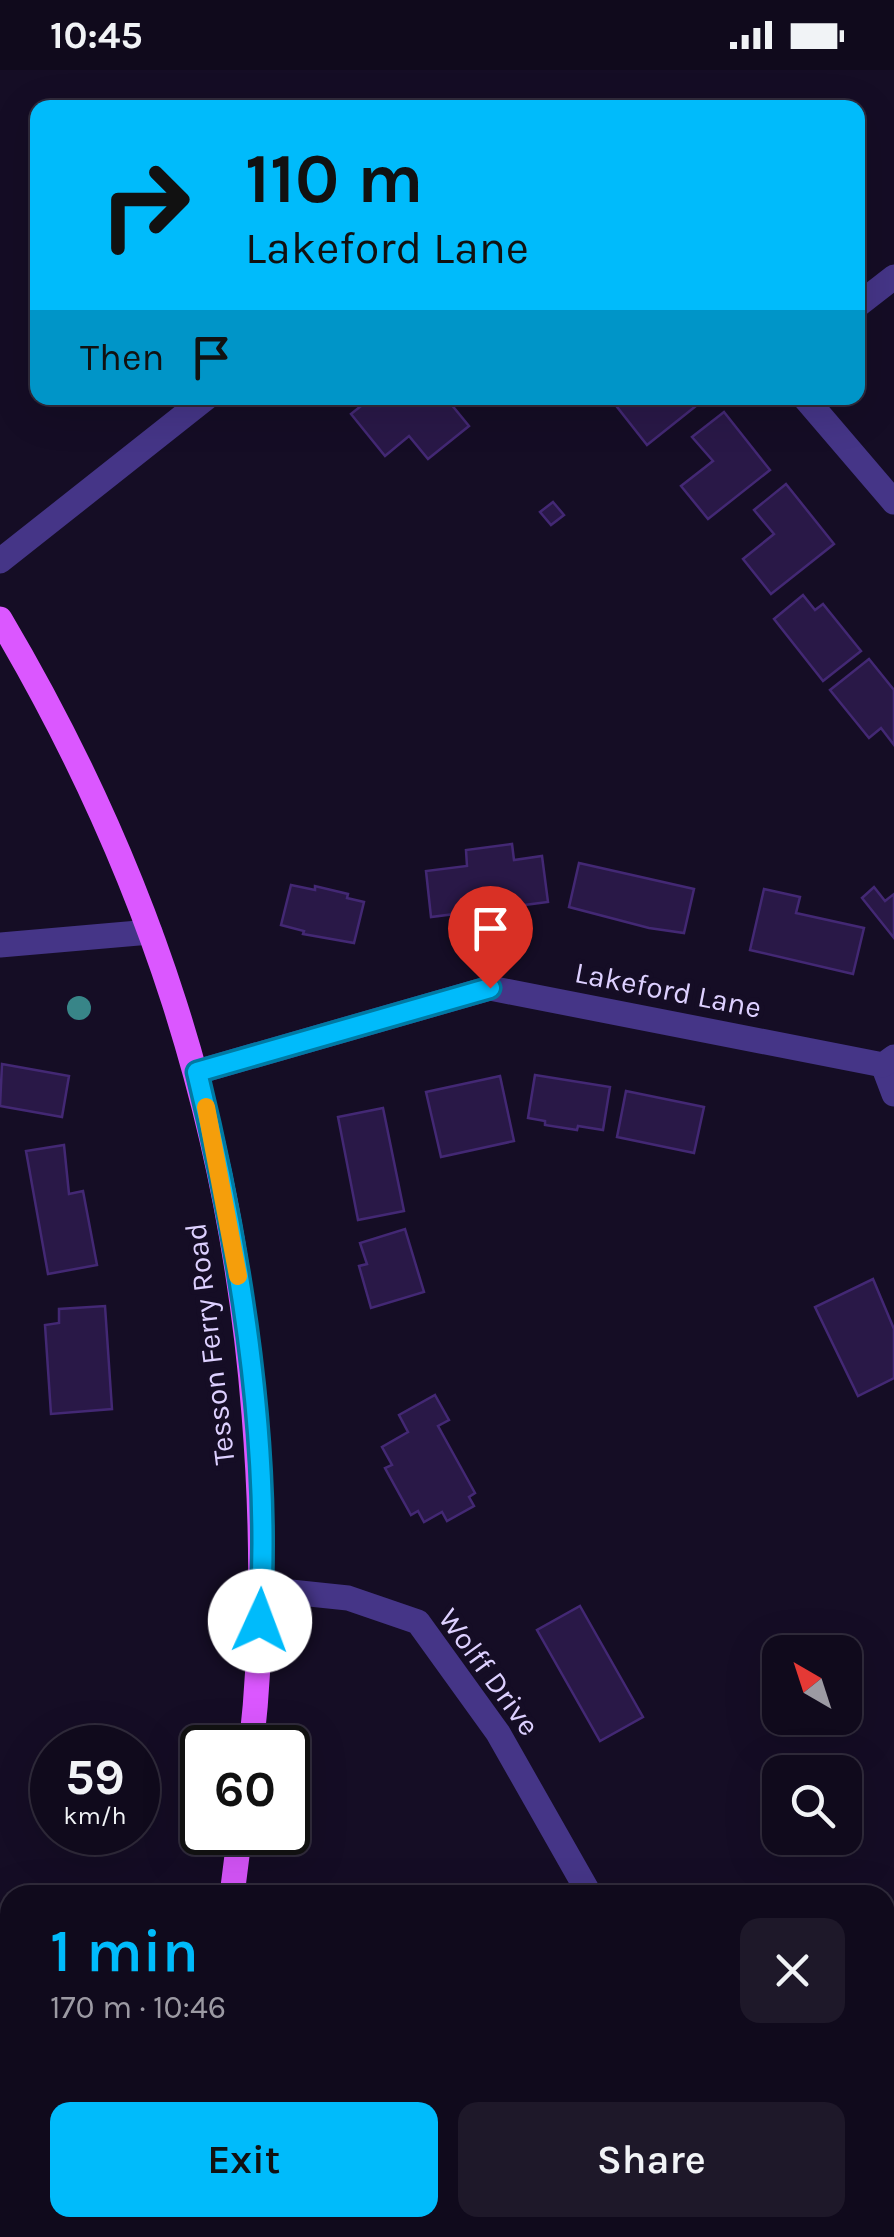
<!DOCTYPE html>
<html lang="en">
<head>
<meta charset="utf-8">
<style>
	:root { --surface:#100a1c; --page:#1e1829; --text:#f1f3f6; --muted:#9c9aa3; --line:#302b3b; --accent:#00bbfb }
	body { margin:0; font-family:Karla,sans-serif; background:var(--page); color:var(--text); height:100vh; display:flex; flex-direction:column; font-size:38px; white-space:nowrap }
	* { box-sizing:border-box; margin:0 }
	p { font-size:32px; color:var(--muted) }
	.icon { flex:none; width:55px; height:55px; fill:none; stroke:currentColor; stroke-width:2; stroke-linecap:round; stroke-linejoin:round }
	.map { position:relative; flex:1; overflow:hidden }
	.panel { position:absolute; left:0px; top:1815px; width:895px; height:352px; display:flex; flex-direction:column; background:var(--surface); border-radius:30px 30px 0 0; box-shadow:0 10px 40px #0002,0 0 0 2px var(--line) }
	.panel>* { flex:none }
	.guide { position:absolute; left:30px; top:30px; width:835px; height:305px; border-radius:20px; box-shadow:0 10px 40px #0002,0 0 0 2px var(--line); background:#00bbfb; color:#111; overflow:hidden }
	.needle { width:65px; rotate:321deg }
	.fabs { position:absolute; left:762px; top:1565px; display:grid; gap:20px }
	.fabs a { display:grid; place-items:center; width:100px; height:100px; border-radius:20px; background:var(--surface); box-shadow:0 10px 40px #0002,0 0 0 2px var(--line); font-size:50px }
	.speed { position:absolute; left:30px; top:1655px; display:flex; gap:20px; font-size:50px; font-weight:700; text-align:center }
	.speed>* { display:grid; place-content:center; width:130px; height:130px; border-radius:50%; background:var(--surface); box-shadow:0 10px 40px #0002,0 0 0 2px var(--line); line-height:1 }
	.speed small { font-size:25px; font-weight:400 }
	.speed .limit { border:5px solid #111; border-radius:15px; background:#fff; color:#111 }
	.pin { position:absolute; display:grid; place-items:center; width:85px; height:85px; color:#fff; margin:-102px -42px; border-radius:50% 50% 50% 0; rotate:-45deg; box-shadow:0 0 10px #0007 }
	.pin .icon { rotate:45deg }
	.me { position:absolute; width:110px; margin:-55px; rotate:2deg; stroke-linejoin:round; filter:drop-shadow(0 0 8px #0008) }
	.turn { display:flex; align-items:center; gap:35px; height:210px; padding:0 50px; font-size:45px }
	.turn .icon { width:130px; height:130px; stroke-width:2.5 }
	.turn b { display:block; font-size:70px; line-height:85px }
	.then { display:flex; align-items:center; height:95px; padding:0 50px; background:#0003; gap:20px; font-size:38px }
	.round { display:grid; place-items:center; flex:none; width:105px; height:105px; border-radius:20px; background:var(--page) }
	.summary { display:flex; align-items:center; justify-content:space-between; height:170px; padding:0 50px }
	h1 { font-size:60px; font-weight:600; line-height:75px; color:var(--accent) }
	.button { display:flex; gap:20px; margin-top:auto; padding:20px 50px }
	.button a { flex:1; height:115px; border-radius:20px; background:var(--accent); color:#111; font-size:40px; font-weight:600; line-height:115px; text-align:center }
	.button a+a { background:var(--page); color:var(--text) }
	.status { display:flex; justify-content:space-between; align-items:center; height:70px; padding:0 50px; background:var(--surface); direction:ltr }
	.status svg { height:28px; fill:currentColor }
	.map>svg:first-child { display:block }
	.building { fill:#291847; stroke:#432874; stroke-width:2.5 }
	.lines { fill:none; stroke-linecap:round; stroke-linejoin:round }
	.minor { stroke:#453587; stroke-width:25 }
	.primary { stroke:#db57ff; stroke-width:25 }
	.tree { fill:#388588 }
	.route-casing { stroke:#007aa3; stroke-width:25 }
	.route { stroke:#00bbfb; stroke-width:18 }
	.slow { stroke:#f59e0b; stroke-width:18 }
	.labels { text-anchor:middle; stroke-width:10; stroke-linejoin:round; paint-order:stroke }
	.street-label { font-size:30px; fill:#ddd0ff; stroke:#150d25 }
</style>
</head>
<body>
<div class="status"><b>10:45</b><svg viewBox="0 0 49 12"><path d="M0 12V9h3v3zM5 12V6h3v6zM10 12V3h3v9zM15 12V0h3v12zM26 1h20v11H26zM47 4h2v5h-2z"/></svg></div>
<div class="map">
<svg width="894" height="2167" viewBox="0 0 894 2167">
	<rect width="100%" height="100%" fill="#150d25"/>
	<g class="building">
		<polygon points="371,328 446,328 469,356 428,389 409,366 385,386 351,344"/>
		<polygon points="610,328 706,328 647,375"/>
		<polygon points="724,342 770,400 708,449 681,416 713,391 692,367"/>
		<polygon points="786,414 834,474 771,524 743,489 774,464 754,440"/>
		<polygon points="553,432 564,445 551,455 540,442"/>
		<polygon points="803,525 815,540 823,534 861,581 823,611 774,549"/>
		<polygon points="869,589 894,620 894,675 881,658 869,668 830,620"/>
		<polygon points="512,774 514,790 542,786 548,832 431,847 426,801 467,796 466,780"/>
		<polygon points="579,793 694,819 684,863 649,858 569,837"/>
		<polygon points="291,815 315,820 315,816 348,824 347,828 364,832 354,873 303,864 304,861 281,855"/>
		<polygon points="874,817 885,831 894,824 894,868 862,828"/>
		<polygon points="764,819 800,827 796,843 864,858 853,904 750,880"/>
		<polygon points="2,994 69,1006 62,1047 0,1036"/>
		<polygon points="535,1005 610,1017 603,1060 578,1056 577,1060 545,1055 545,1051 528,1048"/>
		<polygon points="500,1006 514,1071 441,1087 426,1022"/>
		<polygon points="626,1021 704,1037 694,1083 617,1067"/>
		<polygon points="383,1038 404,1141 358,1150 338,1047"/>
		<polygon points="64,1075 69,1124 83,1121 97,1195 48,1204 26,1081"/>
		<polygon points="405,1159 424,1222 371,1238 359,1196 367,1194 360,1173"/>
		<polygon points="873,1209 894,1259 894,1308 858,1326 815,1237"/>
		<polygon points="105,1236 112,1339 51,1344 45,1255 59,1253 59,1239"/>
		<polygon points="435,1325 449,1350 438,1356 475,1423 469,1427 474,1436 447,1451 442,1442 424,1452 418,1441 411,1445 385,1398 392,1395 382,1377 408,1362 399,1345"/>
		<polygon points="580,1536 643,1647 600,1671 537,1560"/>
		<polygon points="4,1948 10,1948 10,2000 0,2001 0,1955 4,1955"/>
		<polygon points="435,2158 472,2158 480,2159 479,2167 434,2167"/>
	</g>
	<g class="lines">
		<g class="minor">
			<polyline points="858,235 894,207"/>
			<polyline points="805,328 894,432"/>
			<polyline points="0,491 206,328"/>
			<polyline points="0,875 150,862"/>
			<polyline points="883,995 894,1024"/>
			<polyline points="197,1002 490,918 883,995 894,987"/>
			<polyline points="262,1519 348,1528 418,1552 498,1663 590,1825"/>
			<polyline points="0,2101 10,2101"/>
			<polyline points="779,2158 785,2167"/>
		</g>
		<g class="primary">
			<path d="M0 549C148 799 231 1054 254 1344 263 1456 264 1566 251 1678"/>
			<polyline points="232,1825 240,1762"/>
			<polyline points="187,2167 188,2158"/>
		</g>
	</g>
	<circle class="tree" cx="79" cy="938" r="12"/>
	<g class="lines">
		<g class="route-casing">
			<path id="route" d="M260 1551C272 1373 239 1174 197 1002L490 918"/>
		</g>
		<use href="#route" class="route"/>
		<polyline class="slow" points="206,1037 238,1206"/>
	</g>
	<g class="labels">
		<g class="street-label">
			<text transform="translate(668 920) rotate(11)" y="10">Lakeford Lane</text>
			<text transform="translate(210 1274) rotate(-97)" y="10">Tesson Ferry Road</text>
			<text transform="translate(489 1602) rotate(54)" y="10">Wolff Drive</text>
		</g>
	</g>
</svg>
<div class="fabs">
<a><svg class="needle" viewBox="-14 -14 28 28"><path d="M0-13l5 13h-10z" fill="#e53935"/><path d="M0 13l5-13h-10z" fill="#9c9aa3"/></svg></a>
<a><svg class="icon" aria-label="search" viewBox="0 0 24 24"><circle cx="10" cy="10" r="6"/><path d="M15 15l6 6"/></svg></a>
</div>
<div class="speed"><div>59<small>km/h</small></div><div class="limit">60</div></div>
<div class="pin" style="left:490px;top:918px;background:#d93025"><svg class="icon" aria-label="arrive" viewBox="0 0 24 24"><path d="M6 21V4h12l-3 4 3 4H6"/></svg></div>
<svg class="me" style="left:260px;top:1551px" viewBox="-20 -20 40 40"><circle r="19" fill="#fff"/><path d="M0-13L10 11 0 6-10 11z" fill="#00bbfb"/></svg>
<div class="guide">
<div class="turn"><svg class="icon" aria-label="right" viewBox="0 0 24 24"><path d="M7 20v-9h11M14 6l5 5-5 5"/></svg><div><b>110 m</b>Lakeford Lane</div></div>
<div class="then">Then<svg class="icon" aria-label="arrive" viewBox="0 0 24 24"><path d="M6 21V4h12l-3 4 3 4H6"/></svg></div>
</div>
<section class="panel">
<div class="summary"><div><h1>1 min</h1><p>170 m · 10:46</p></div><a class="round"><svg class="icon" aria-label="close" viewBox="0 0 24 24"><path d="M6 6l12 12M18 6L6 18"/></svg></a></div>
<div class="button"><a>Exit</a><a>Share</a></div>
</section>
</div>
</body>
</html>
